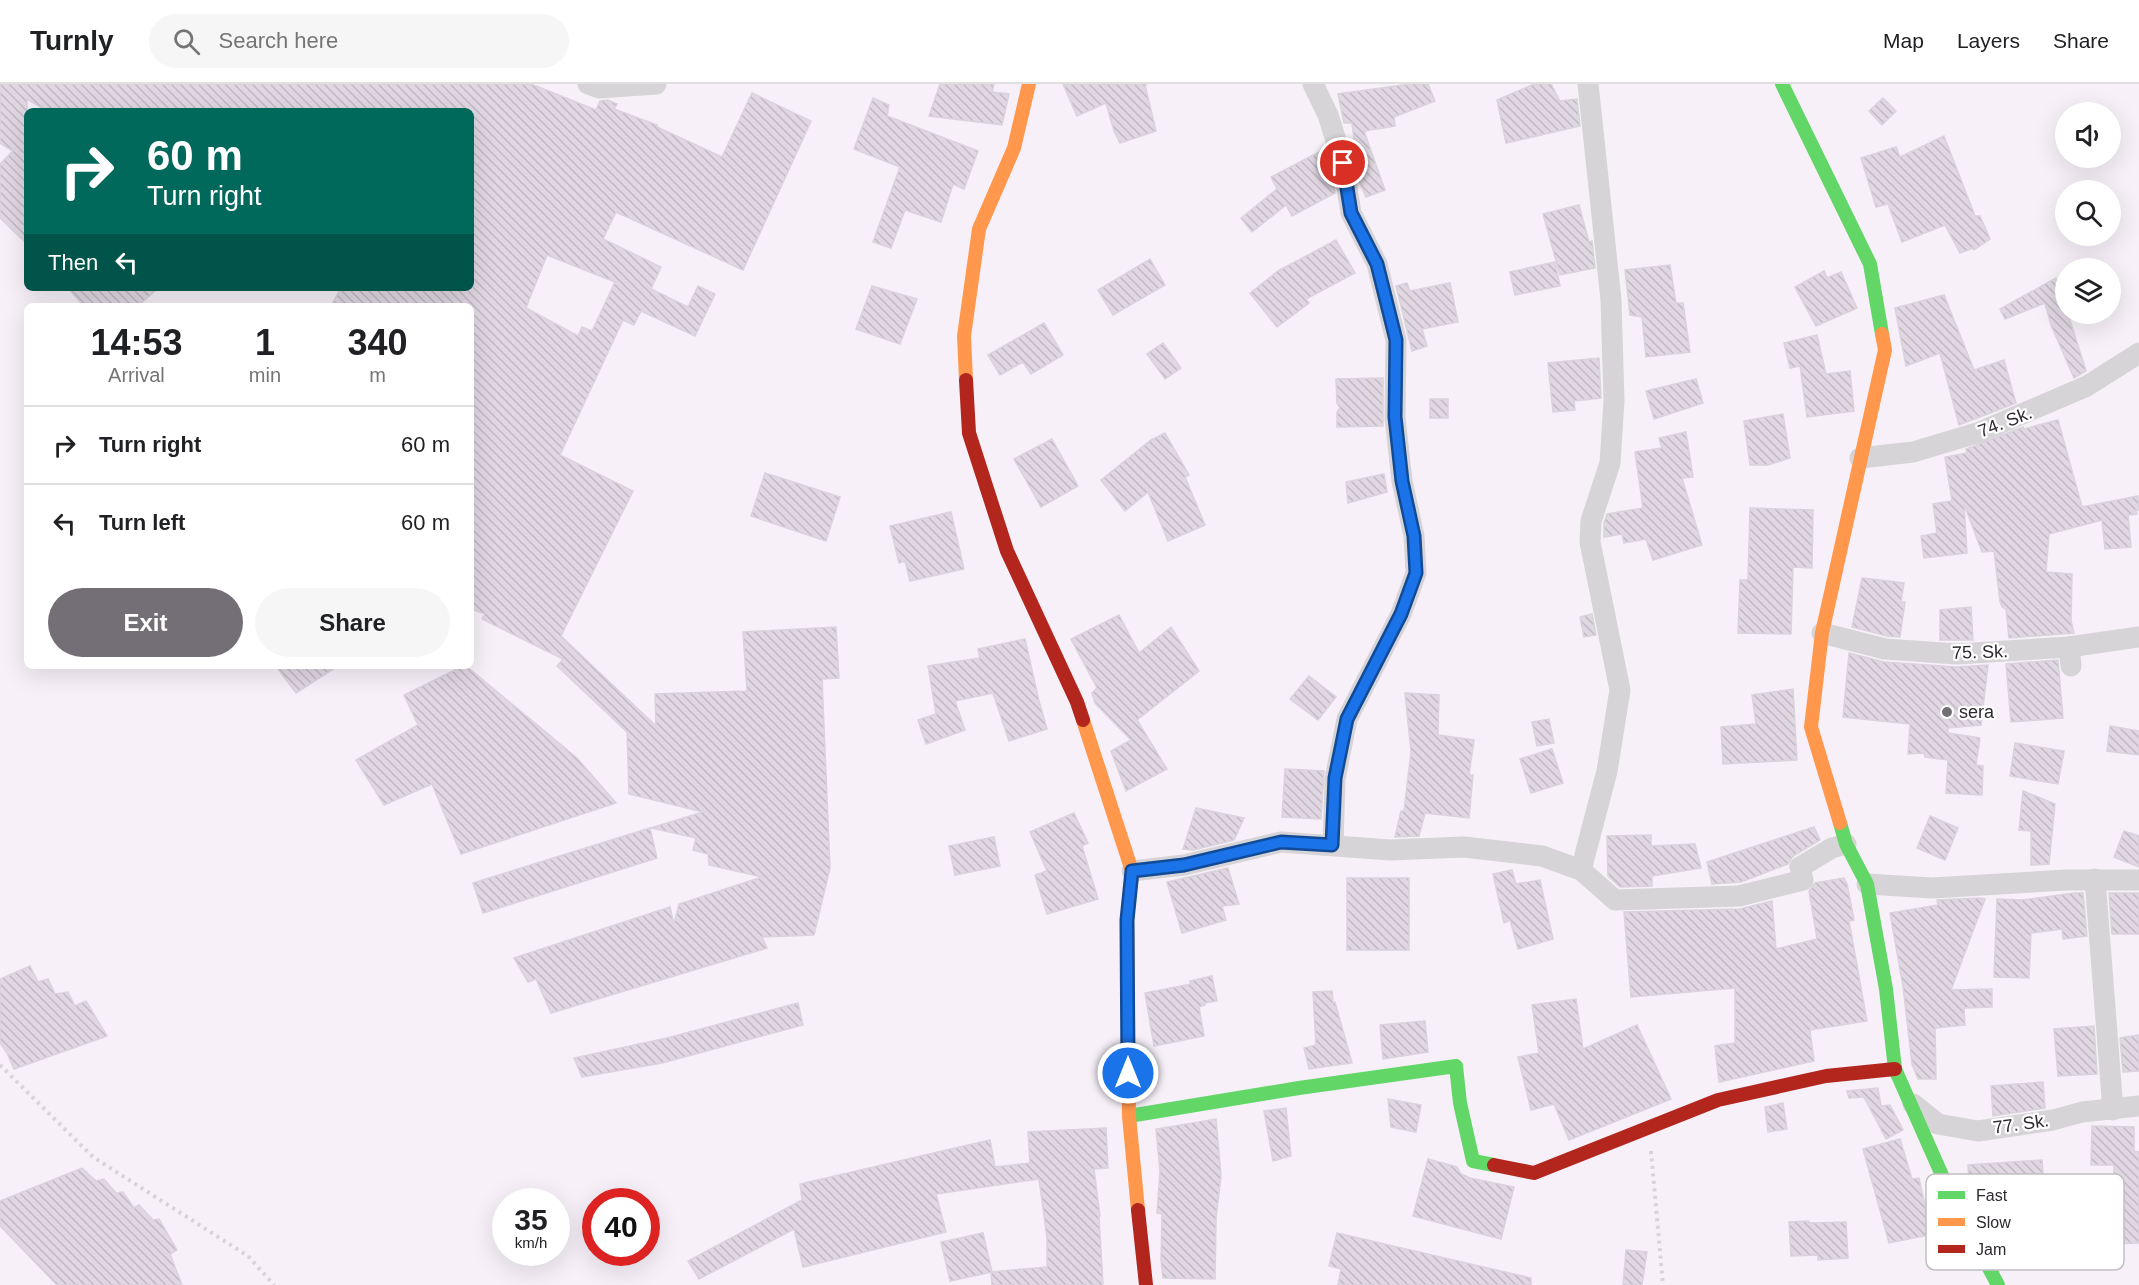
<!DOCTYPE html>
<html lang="en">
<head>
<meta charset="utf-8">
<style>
	:root { --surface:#fff; --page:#f6f6f6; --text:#202124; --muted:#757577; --line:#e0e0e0; --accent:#746f76 }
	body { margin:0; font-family:Arial,sans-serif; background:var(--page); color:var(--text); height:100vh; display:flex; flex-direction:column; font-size:22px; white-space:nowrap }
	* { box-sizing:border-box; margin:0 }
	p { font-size:20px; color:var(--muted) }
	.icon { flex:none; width:33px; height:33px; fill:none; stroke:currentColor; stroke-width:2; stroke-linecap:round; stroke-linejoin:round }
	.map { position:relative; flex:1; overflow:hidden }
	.drawer { position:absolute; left:24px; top:219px; width:450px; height:366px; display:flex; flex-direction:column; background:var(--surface); border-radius:9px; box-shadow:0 6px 24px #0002 }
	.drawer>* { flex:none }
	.banner { position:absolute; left:24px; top:24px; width:450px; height:183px; border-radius:9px; box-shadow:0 6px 24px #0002; background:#00695c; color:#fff; overflow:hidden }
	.fabs { position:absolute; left:2055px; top:18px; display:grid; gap:12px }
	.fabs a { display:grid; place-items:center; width:66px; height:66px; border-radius:50%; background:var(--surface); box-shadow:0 6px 24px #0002; font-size:30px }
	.speed { position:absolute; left:492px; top:1104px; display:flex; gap:12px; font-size:30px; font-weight:700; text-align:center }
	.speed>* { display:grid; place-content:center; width:78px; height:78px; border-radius:50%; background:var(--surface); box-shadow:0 6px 24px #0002; line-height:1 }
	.speed small { font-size:15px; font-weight:400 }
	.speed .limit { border:9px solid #d22; background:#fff; color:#111 }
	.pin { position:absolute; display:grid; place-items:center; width:51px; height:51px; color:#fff; margin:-26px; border:3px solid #fff; border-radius:50%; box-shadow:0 2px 6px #0007 }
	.me { position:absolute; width:66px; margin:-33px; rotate:0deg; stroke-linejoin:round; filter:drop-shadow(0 0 4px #0008) }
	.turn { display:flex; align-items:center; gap:21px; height:126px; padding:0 24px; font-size:27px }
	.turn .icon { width:78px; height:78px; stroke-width:2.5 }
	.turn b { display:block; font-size:42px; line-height:51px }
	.then { display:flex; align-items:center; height:57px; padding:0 24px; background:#0003; gap:12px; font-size:22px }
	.eta { display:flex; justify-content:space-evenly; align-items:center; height:102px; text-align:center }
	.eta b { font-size:36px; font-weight:800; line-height:42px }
	.button { display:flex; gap:12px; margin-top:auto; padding:12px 24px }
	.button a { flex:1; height:69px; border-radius:36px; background:var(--accent); color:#fff; font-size:24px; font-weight:800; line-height:69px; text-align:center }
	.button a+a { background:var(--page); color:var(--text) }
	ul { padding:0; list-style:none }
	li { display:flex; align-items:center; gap:18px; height:78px; padding:0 24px; border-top:2px solid var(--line) }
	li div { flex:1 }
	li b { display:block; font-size:22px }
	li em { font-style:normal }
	header { display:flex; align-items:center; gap:36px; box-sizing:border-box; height:84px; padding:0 30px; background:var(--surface); border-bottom:2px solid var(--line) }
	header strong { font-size:28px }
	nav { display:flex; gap:33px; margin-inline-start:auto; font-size:21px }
	.search { width:420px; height:54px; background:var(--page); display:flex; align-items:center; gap:15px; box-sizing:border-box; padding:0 21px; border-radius:33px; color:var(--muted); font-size:22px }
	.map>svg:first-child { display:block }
	.building { fill:url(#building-back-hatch); stroke:#d9d3db; stroke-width:1.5; fill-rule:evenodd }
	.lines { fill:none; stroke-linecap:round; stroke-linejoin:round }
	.path { stroke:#d6d4d6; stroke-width:4; stroke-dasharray:3 4.5; stroke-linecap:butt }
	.street { stroke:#d6d4d6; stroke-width:21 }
	.fast { stroke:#63d668; stroke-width:14 }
	.slow { stroke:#ff974d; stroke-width:14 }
	.jam { stroke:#b3261e; stroke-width:14 }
	.route-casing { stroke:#114b97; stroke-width:15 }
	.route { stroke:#1a73e8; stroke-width:10 }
	.poi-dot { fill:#746f76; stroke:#fff; stroke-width:2 }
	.labels { text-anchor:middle; stroke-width:4.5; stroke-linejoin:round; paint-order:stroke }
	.street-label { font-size:18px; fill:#2e292f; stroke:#fff }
	.poi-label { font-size:18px; fill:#2e292f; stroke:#fff; text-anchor:start }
	.key { fill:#fff; stroke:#c0bfc1; stroke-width:1.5 }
	.key-label { font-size:16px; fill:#2e292f }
</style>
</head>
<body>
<header>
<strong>Turnly</strong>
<div class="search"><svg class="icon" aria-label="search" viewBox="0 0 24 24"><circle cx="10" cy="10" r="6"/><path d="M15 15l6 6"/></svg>Search here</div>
<nav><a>Map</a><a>Layers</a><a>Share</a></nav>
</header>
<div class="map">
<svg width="2139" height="1201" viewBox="0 0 2139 1201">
	<defs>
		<pattern id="building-back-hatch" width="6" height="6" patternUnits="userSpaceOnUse" patternTransform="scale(1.5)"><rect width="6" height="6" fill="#e0d7e2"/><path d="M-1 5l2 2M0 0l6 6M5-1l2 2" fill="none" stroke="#c0b9c2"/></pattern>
	</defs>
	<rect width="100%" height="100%" fill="#f7f0f9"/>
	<g class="building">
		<path d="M0 0H531L596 26 600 17 608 16 617 20 614 25 657 41V43L722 73 752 9 811 37 743 186 616 128 603 155 661 183 651 205 688 223 698 202 715 210 695 252 641 227 634 241 623 236 560 371 633 407 561 552 656 642 655 610 747 607 743 548 836 543 839 594 822 595 830 784 814 851 762 853 767 864 551 929 536 895 528 898 514 874 670 823 674 840 679 820 762 793 709 781 708 770 693 766 696 754 651 744 703 728 629 710 627 648 557 582 563 575 482 535 485 530 471 525V222H331L341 204H471V27H47L27 15V160L0 134V80L13 67 0 59ZM547 171 615 198 592 247 582 243 578 252 526 224Z"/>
		<polygon points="940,0 994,0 992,8 1009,10 1002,41 929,32"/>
		<polygon points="1063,0 1147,0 1145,1 1156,47 1120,59 1114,47 1106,19 1077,32"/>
		<polygon points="1410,0 1428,0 1435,17 1394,33 1395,42 1364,47 1385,106 1366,113 1359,97 1352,39 1344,39 1338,10"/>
		<polygon points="1534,0 1551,0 1560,17 1577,15 1580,42 1506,59 1497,16"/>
		<polygon points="873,14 889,21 887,32 978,67 964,105 953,100 941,138 905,126 891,164 873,158 900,83 854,65"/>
		<polygon points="1883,14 1896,27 1882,41 1869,27"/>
		<polygon points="1944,52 1975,132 1980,132 1990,155 1974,166 1973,164 1960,169 1945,141 1902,158 1888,120 1876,123 1861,74 1896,63 1900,73"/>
		<polygon points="1319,68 1332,92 1335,109 1292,132 1286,121 1252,148 1241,134 1277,105 1271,93"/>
		<polygon points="1579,121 1589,158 1592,157 1595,184 1560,191 1543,130"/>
		<polygon points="1336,156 1355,189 1306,215 1309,219 1277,243 1250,209 1278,187"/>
		<polygon points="1150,175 1165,201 1113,231 1098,206"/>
		<polygon points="1555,178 1560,202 1515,211 1510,188"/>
		<polygon points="1670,181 1676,219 1683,219 1690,268 1646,273 1642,233 1630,231 1625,186"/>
		<polygon points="1824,187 1827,194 1841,188 1857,224 1816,242 1795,203"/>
		<polygon points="2056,194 2066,223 2066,230 2068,230 2086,287 2074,294 2051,241 2045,219 2005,235 2000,225"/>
		<polygon points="1407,199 1410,207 1450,199 1458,238 1422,245 1427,262 1412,267 1396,202"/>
		<polygon points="872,202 917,215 900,260 856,245"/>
		<polygon points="68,204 158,204 138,222 84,222"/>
		<polygon points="1944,211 1974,286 2004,276 2016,319 1959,341 1940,269 1906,282 1895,224"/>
		<polygon points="1044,239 1063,271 1031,290 1023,278 1000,291 988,271"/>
		<polygon points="1817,251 1826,290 1850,287 1854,327 1807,333 1800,282 1790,284 1784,259"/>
		<polygon points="1163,259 1181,284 1165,295 1147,270"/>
		<polygon points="1599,274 1601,314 1574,317 1575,326 1553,328 1548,279"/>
		<polygon points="1383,294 1383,342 1337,343 1337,328 1340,324 1337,319 1336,295"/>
		<polygon points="1696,295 1703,319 1654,335 1646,307"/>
		<rect x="1430" y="315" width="18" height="19"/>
		<polygon points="1783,330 1790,374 1768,381 1750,381 1744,337"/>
		<polygon points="2058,336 2082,423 2138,412 2139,426 2136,426 2137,430 2128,431 2131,463 2105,465 2102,436 2049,450 2046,488 2072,490 2071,537 2074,549 2009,554 2006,525 2002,523 2000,517 1994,467 1982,468 1964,420 1967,469 1924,474 1921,452 1937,449 1933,420 1952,417 1945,373 1967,369 1966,365 2023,343 2024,345"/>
		<polygon points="1686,348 1693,393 1682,394 1702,461 1653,476 1646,455 1624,459 1622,450 1604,453 1604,439 1607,430 1643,424 1635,368 1662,364 1659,354"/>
		<polygon points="1165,349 1189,391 1185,393 1205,441 1168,457 1148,408 1125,427 1101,396 1151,356"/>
		<polygon points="1052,355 1078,402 1041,423 1014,375"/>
		<polygon points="765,389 840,413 826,457 751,432"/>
		<polygon points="1384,390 1387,408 1348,419 1346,398"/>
		<polygon points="1750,424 1813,426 1812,484 1793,483 1791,550 1738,549 1740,496 1748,496"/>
		<polygon points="951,428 964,485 910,497 905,477 899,479 890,442"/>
		<polygon points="1862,494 1904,499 1901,518 1905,518 1900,553 1887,552 1852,543"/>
		<polygon points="1971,523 1973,556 1940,556 1940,526"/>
		<polygon points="1592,530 1596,551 1584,553 1580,533"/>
		<polygon points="1119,531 1139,569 1171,543 1199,587 1137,636 1167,685 1126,707 1111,667 1131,656 1095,619 1092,609 1097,604 1071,555"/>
		<polygon points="1025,555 1039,617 1047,645 1009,657 993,609 955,617 965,646 926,660 918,636 936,630 928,582 980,574 978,565"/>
		<polygon points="1849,569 1884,578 1956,583 1988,581 1981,641 1948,644 1948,649 1980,654 1976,681 1983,682 1982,711 1946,709 1948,676 1925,673 1924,669 1908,670 1910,640 1843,633"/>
		<polygon points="2058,576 2063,634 2011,638 2006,580"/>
		<polygon points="276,582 338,582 296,609"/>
		<polygon points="463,582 466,582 577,674 616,719 461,770 432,700 384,721 356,676 418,641 404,611"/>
		<polygon points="1309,592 1336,613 1318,636 1290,615"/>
		<polygon points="1793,605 1797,676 1723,680 1721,643 1756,640 1752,611"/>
		<polygon points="1405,609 1439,611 1438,651 1474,656 1469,691 1473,691 1469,734 1425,729 1419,752 1395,753 1401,727 1404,727 1411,668"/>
		<polygon points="1549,635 1554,659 1537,662 1532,638"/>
		<polygon points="2110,642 2139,647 2139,671 2107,667"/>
		<polygon points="2015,659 2064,667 2058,700 2010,692"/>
		<polygon points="1552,665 1563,699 1531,709 1520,675"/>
		<polygon points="1285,685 1324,687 1321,735 1282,733"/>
		<polygon points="2023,707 2055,720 2049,780 2031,781 2031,747 2019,746"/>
		<polygon points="1196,724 1244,734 1234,756 1193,766 1183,765"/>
		<polygon points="1074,729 1088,759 1082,762 1098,815 1047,830 1035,791 1047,787 1030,748"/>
		<polygon points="1930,732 1958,744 1945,776 1917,764"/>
		<polygon points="1814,743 1820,756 1793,772 1788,780 1741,798 1712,800 1707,778"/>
		<polygon points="650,744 657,774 483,829 473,799"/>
		<polygon points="2124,747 2139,752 2139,783 2114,773"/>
		<polygon points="1651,751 1651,762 1695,760 1701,784 1652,792 1652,802 1620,803 1608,792 1607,752"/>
		<polygon points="994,753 1000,782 955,791 949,762"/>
		<polygon points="1228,784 1239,820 1222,822 1226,836 1182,849 1167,798"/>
		<polygon points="1512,786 1516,800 1540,796 1553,855 1518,865 1510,836 1504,839 1493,790"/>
		<rect x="1347" y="794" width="62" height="72"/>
		<polygon points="1844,794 1847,800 1854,836 1849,837 1867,937 1810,946 1814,977 1719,998 1715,962 1735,959 1735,904 1631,913 1624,828 1740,825 1772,817 1776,865 1817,855 1809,807 1815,799"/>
		<polygon points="2075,809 2083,809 2087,852 2063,855 2062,845 2031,849 2029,894 1994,893 1997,815 2022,816"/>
		<polygon points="2109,809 2139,809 2139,850 2112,850"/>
		<polygon points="1980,814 1985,815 1951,906 1992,905 1992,923 1964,924 1965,941 1935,944 1936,995 1918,995 1912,980 1903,902 1890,829 1938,821 1937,816"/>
		<polygon points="30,882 38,898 48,895 55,910 68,908 75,922 86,917 107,952 14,985 7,969 0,959 0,895"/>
		<polygon points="1212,892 1217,917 1205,919 1205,921 1199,923 1204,952 1154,962 1145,909 1191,900 1190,897"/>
		<polygon points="1332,907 1333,919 1335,918 1352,979 1309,985 1304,964 1316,961 1313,908"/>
		<polygon points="1576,915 1583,965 1637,941 1671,1015 1569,1056 1554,1020 1531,1026 1518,973 1539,969 1532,921"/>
		<polygon points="798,919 803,941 662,979 582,993 574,974 667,954"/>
		<polygon points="1425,937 1428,968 1383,975 1380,941"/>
		<polygon points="2094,942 2097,990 2058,992 2054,945"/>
		<polygon points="2139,951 2139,987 2123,988 2120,954"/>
		<polygon points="2043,998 2045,1024 1993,1032 1991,1002"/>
		<polygon points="1878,1004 1881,1022 1890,1021 1903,1046 1886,1055 1864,1013 1849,1014 1847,1007"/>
		<polygon points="1388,1015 1421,1021 1416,1048 1391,1043"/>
		<polygon points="1783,1019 1787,1045 1768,1048 1765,1023"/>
		<polygon points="1286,1024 1291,1072 1273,1077 1264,1027"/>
		<polygon points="1216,1035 1221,1092 1216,1134 1215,1195 1163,1194 1161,1176 1162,1130 1157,1129 1160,1087 1156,1045"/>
		<polygon points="2092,1042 2134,1043 2134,1067 2139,1068 2139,1159 2110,1160 2107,1114 2114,1113 2114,1081 2091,1081"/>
		<polygon points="1106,1044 1108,1084 1094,1085 1100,1132 1099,1132 1103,1201 992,1201 991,1188 1047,1183 1047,1154 1039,1095 936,1110 946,1148 803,1183 794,1145 699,1195 688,1177 802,1116 800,1100 990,1056 995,1083 1030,1079 1028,1048"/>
		<polygon points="1900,1055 1912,1095 1919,1094 1928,1135 1934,1150 1889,1159 1863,1065"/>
		<polygon points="1428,1075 1457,1083 1461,1090 1470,1094 1514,1103 1501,1155 1413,1132"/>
		<polygon points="2042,1076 2045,1119 1977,1124 1970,1112 1968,1081"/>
		<polygon points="82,1084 96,1097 104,1095 116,1109 123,1108 134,1124 139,1121 153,1136 159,1135 177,1166 170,1170 182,1201 57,1201 0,1142 0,1117"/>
		<polygon points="1809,1137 1809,1139 1846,1138 1848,1174 1818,1176 1818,1171 1791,1172 1789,1138"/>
		<polygon points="983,1149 992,1188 950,1197 941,1158"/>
		<polygon points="1337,1149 1531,1194 1531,1201 1338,1201 1341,1185 1329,1182"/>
		<polygon points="1626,1166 1647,1168 1642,1201 1623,1201"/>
	</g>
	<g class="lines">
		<g class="path">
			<polyline points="0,981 93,1073 248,1172 274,1201"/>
			<polyline points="1651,1067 1663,1201"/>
		</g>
		<g class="street">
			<polyline points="588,0 599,4 656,0"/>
			<polyline points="1313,0 1328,31 1343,79 1351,129 1377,180 1396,256 1395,334 1402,397 1414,452 1416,489 1401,530 1347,635 1335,695 1333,761"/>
			<polyline points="1860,374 1913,368 1980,348 2087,302 2139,269"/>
			<polyline points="1822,549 1885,565 1957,570 2069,563 2139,553"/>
			<polyline points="2069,563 2071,582"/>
			<polyline points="1581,786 1607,687 1620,606 1590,458 1591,437 1610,379 1614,317 1611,216 1588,0"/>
			<polyline points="1132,787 1184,781 1281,758 1390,766 1464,763 1542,772 1581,786 1615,816 1739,812 1803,796 1800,783 1832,764 1846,760"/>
			<polyline points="2095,795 2113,1026"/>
			<polyline points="1867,800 1932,804 2066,796 2139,796"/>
			<polyline points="1913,1020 1938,1040 1978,1047 2053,1036 2082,1028 2139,1022"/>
		</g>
		<g class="fast">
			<polyline points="1782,0 1870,180 1882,250"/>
			<polyline points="1840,739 1846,760 1867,800 1886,905 1895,985 1953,1116 1998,1201"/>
			<polyline points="1129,1032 1299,1004 1456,982 1460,1019 1473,1077 1494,1081"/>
		</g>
		<g class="slow">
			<polyline points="966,296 964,252 979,145 1014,64 1029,0"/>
			<polyline points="1083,636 1132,787 1127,836 1129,1032 1138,1126"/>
			<polyline points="1840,739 1811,643 1822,549 1885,266 1882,250"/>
		</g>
		<g class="jam">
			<polyline points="966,296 969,349 1007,467 1077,618 1083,636"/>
			<polyline points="1494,1081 1534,1089 1718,1016 1826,992 1895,985"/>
			<polyline points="1138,1126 1146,1201"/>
		</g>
	</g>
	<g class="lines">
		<g class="route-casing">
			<polyline id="route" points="1128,989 1127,836 1132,787 1184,781 1281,758 1332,761 1335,694 1347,635 1401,530 1416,489 1414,452 1402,397 1395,333 1396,256 1377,180 1351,129 1343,79"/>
		</g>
		<use href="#route" class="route"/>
	</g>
	<circle class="poi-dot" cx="1947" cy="628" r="6"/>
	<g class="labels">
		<g class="street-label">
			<text transform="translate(2005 338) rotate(-21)" y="6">74. Sk.</text>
			<text transform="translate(1980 568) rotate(-2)" y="6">75. Sk.</text>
			<text transform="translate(2021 1040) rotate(-8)" y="6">77. Sk.</text>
		</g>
		<g class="poi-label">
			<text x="1959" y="634">sera</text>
		</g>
	</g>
	<rect x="1926" y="1090" width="198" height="96" rx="9" class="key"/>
	<rect x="1938" y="1107" width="27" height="8" fill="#63d668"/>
	<rect x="1938" y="1134" width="27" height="8" fill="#ff974d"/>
	<rect x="1938" y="1161" width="27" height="8" fill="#b3261e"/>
	<g class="key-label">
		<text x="1976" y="1117">Fast</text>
		<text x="1976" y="1144">Slow</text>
		<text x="1976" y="1171">Jam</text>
	</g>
</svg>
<div class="fabs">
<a><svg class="icon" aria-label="sound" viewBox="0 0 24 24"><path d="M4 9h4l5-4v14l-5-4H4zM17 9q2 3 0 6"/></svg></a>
<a><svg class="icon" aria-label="search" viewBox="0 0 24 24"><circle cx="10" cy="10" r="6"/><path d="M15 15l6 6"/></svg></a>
<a><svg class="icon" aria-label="layers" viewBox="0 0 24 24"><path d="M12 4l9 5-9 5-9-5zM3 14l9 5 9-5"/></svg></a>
</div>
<div class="speed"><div>35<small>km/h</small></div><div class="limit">40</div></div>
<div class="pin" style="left:1343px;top:79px;background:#d93025"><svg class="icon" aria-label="arrive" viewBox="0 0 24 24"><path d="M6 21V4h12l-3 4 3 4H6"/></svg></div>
<svg class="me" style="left:1128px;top:989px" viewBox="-20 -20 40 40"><circle r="17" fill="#1a73e8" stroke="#fff" stroke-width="3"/><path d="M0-11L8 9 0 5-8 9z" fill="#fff"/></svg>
<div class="banner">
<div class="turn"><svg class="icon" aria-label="right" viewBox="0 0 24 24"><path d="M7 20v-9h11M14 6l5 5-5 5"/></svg><div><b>60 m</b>Turn right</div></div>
<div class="then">Then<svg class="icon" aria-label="left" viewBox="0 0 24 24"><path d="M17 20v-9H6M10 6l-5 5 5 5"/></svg></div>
</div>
<section class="drawer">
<div class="eta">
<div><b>14:53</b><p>Arrival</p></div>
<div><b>1</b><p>min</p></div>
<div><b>340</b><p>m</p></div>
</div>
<ul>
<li><svg class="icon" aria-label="right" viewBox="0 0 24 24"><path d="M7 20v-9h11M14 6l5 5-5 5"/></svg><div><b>Turn right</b></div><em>60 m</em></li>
<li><svg class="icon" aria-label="left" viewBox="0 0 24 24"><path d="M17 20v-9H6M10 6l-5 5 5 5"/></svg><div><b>Turn left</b></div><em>60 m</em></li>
</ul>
<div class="button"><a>Exit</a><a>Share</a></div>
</section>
</div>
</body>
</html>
